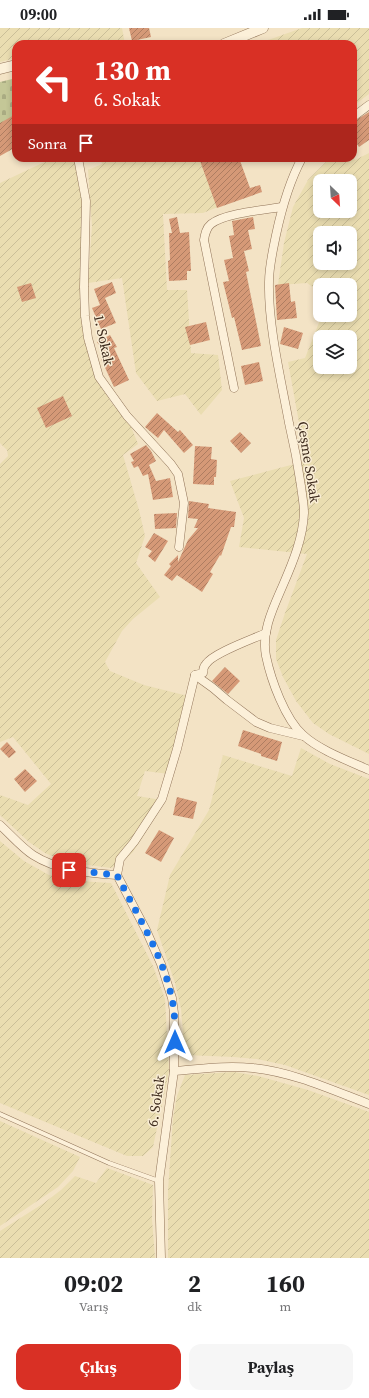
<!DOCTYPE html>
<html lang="tr">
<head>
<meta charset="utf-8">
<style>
	:root { --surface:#fff; --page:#f6f6f6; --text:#202124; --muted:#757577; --accent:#d93025 }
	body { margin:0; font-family:"Source Serif 4",serif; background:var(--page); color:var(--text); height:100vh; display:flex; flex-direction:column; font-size:15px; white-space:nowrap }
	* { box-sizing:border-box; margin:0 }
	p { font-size:13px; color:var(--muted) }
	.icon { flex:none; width:22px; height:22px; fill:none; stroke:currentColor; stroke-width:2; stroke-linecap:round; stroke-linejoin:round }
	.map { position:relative; height:1230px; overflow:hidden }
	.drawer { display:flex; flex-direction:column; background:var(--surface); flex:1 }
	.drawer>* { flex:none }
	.banner { position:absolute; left:12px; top:12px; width:345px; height:122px; border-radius:12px; box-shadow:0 2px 6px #0003; background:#d93025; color:#fff; overflow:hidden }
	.needle { width:26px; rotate:155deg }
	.tools { position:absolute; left:313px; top:146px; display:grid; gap:8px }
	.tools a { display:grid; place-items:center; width:44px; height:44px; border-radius:8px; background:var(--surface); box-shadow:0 2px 6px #0003; font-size:20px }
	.pin { position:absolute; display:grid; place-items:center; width:34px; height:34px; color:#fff; margin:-17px; border-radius:8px; box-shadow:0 2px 6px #0006 }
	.me { position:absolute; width:44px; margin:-22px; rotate:0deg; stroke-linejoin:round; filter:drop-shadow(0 0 3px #0008) }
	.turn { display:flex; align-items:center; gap:14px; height:84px; padding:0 16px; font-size:18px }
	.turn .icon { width:52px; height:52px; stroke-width:2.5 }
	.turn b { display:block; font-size:28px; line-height:34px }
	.then { display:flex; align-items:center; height:38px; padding:0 16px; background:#0003; gap:8px; font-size:15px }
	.eta { display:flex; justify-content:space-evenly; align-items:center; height:68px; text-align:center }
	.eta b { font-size:24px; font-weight:700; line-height:28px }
	.cta { display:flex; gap:8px; margin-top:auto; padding:8px 16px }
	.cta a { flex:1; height:46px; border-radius:12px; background:var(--accent); color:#fff; font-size:16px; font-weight:700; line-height:46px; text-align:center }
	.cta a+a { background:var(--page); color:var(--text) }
	.status { display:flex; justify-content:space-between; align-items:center; height:28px; padding:0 20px; background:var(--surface); direction:ltr }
	.status svg { height:11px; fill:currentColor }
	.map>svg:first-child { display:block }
	.farmland { fill:url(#farmland-furrows); fill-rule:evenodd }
	.cemetery { fill:url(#cemetery-stones) }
	.building { fill:url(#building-hatch) }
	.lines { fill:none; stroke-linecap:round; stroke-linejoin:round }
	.service-casing { stroke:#907358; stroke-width:5 }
	.minor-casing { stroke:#907358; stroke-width:9 }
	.tertiary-casing { stroke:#907358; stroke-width:11 }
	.service { stroke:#fcf0d9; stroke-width:4 }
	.minor { stroke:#fcf0d9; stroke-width:8 }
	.tertiary { stroke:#fcf0d9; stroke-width:10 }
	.route { stroke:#1a73e8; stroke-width:7; stroke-dasharray:0 12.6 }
	.labels { text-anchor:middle; stroke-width:3; stroke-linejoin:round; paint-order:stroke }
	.street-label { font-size:14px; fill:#3f2c1e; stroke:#f9edd5 }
</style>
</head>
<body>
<div class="status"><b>09:00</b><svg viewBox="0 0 49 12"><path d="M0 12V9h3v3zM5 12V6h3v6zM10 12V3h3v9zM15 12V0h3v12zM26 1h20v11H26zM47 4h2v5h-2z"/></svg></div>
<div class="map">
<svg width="369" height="1230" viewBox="0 0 369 1230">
	<defs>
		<pattern id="farmland-furrows" width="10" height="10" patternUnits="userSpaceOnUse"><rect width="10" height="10" fill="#eaddb1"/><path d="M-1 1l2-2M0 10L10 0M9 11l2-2" fill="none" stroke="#cabe98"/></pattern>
		<pattern id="cemetery-stones" width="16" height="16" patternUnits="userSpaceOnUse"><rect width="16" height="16" fill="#c4c797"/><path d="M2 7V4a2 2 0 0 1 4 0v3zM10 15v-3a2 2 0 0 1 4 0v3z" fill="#a9ab82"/></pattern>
		<pattern id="building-hatch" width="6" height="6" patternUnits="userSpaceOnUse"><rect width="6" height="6" fill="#d59977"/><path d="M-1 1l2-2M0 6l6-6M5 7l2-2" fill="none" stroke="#ae7d61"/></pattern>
	</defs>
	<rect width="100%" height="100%" fill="#f3e3c5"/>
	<g class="farmland">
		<polygon points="0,0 122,0 125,16 16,16 16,30 0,34"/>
		<polygon points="302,0 369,0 369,66 353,78 353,16 257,16"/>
		<path d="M369 125V726L329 706 313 695 296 673 283 649 276 631V612L285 585 307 526 239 519 244 490 230 453 306 433 288 334 305 330 322 287H350V257H320V264L307 255 278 257 284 215 293 179 308 152 330 130H353V128L355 132ZM320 153H350V183H320ZM320 205H350V235H320ZM320 309H350V339H320Z"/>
		<polygon points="53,130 74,130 82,170 91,326 103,359 110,373 130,396 138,416 123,427 139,482 145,508 136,535 160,569 133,591 122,603 105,634 110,643 144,657 192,669 169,746 145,743 137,768 162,772 149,799 133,824 121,835 111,840 66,834 45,825 29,814 0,787 0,767 28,777 51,756 13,709 0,714 0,436 8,428 7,422 0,415 0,155"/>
		<polygon points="100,130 202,130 218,179 203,185 163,186 167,262 187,262 191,325 218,327 222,362 201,387 185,366 157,373 136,345 122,250 88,255 92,198 88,142 102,136"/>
		<polygon points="301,720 330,736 369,751 369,1067 285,1037 257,1031 234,1029 185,1027 181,981 175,955 157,902 170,847 209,782 223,727 292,748"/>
		<polygon points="0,813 24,833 49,847 78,853 111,855 153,938 165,971 169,1043 153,1119 143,1128 127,1128 0,1075"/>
		<polygon points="234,1044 258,1048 308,1062 369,1084 369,1230 168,1230 168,1162 173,1090 177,1068 185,1047"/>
		<polygon points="0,1093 80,1129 73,1143 58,1159 0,1198"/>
		<polygon points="107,1140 153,1157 152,1191 155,1230 0,1230 0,1203 44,1175 61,1162 75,1148 96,1155"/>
	</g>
	<polygon class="cemetery" points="16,50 16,94 0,103 0,54"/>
	<g class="building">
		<polygon points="129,0 149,0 151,9 132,13"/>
		<polygon points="369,84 369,112 359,119 353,110 353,94"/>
		<polygon points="16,86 16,119 0,128 0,95"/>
		<polygon points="199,130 239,130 250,160 260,157 262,164 217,180"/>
		<polygon points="177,189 180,205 189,204 191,243 187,243 187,252 169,253 168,233 170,232 169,205 172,205 169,191"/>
		<polygon points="253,189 255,201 248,202 252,221 244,223 249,243 246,244 261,318 242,322 234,289 232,290 223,254 229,253 224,232 233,230 229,208 234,207 232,193"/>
		<polygon points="112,254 116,265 105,270 116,295 101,301 92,280 100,277 94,261"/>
		<polygon points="31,255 36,270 22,274 17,259"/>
		<polygon points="289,255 291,274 295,273 297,290 277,292 275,257"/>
		<polygon points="206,294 210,312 190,317 185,299"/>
		<polygon points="284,299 303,305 298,321 280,316"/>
		<polygon points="110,307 117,319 114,320 129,352 114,359 101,331 106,329 97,314"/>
		<polygon points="259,334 263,353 245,357 241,338"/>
		<polygon points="63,368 72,388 46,400 37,380"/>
		<polygon points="157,385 178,404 180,402 193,417 184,425 164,402 158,410 145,399"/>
		<polygon points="240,404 251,415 241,425 230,413"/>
		<polygon points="146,417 151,423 156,433 149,437 156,453 170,450 173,469 153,472 148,446 143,448 138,438 134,440 131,434 134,433 130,426"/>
		<polygon points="195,418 212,419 211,431 217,432 216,449 214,449 214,457 193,456"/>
		<polygon points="189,473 209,476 208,480 236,484 234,499 231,499 221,528 220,527 210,544 213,546 202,564 177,547 172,553 164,547 171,538 169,536 178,527 178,534 188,512 198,500 194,500 198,491 188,490"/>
		<polygon points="177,485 176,500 155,501 154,486"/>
		<polygon points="154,505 168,513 155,534 148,528 152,523 145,519"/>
		<polygon points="225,639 240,653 228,666 212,653"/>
		<polygon points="243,702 282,714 277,733 261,728 261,726 238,718"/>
		<polygon points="7,714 16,724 9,730 0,721"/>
		<polygon points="25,741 37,753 25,764 14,751"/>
		<polygon points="177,769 197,774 193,791 173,787"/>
		<polygon points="159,802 174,810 161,834 145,825"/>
	</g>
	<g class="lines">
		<g class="service-casing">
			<polyline id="service" points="0,1086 109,1135 159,1153"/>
		</g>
		<g class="minor-casing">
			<g id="minor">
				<polyline points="353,89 369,77"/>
				<polyline points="78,130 86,173 84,259 85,288 88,310 99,349 127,388 171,436 178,446 184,475 179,519"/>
				<path d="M302 130C289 154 282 179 276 207 273 222 269 238 269 254 268 298 281 351 289 395 294 416 298 437 301 458 302 467 304 476 304 485 303 510 293 534 283 557 274 578 261 603 266 628 271 652 285 691 303 707 319 722 349 733 369 742"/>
				<path d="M234 360 204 212C205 206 206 200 211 196 225 185 264 182 282 179"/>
				<path d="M266 605C253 611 213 625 206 636 204 638 203 642 203 645L195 647 213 660 227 672 256 694 270 700 303 708"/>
				<path d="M0 797C11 807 21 819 33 827 58 843 88 845 117 847L146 902 161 936 172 970 174 985V1043L159 1153 161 1230"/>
				<polyline points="117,847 120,831 134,814 162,771 177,721 195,647"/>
				<path d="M174 1043C200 1041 226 1037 253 1040 293 1044 332 1062 369 1076"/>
			</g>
		</g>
		<g class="tertiary-casing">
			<g id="tertiary">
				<polyline points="224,16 263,0"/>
				<polyline points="0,41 16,37"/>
			</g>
		</g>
		<use href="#service" class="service"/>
		<use href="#minor" class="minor"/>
		<use href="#tertiary" class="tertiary"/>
	</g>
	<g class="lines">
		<path class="route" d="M69 842 117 847C137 887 163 927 172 971 175 985 175 999 175 1014"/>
	</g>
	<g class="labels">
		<g class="street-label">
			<text transform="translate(104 312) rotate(78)" y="5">1. Sokak</text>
			<text transform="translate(309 434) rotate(81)" y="5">Çeşme Sokak</text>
			<text transform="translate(156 1073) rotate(-82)" y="5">6. Sokak</text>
		</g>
	</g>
</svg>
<div class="tools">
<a><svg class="needle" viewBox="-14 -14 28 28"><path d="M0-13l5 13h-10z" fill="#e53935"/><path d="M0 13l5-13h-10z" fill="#757577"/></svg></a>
<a><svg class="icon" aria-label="sound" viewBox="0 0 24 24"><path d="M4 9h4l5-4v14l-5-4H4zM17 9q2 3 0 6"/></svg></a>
<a><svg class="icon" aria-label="search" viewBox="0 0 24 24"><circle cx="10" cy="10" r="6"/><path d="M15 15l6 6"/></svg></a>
<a><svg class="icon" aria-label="layers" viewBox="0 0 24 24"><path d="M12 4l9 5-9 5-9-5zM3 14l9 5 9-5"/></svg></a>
</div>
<div class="pin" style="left:69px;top:842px;background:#d93025"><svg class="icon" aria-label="arrive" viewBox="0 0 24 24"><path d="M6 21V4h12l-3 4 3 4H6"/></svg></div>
<svg class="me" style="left:175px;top:1014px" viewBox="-20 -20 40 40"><path d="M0-17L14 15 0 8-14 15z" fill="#1a73e8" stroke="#fff" stroke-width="4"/></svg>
<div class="banner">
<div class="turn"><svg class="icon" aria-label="left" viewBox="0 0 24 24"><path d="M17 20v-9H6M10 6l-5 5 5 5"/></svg><div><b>130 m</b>6. Sokak</div></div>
<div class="then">Sonra<svg class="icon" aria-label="arrive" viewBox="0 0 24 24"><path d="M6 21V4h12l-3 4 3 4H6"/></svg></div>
</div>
</div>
<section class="drawer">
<div class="eta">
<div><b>09:02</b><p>Varış</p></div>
<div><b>2</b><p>dk</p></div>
<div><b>160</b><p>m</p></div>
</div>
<div class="cta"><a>Çıkış</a><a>Paylaş</a></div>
</section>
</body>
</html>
